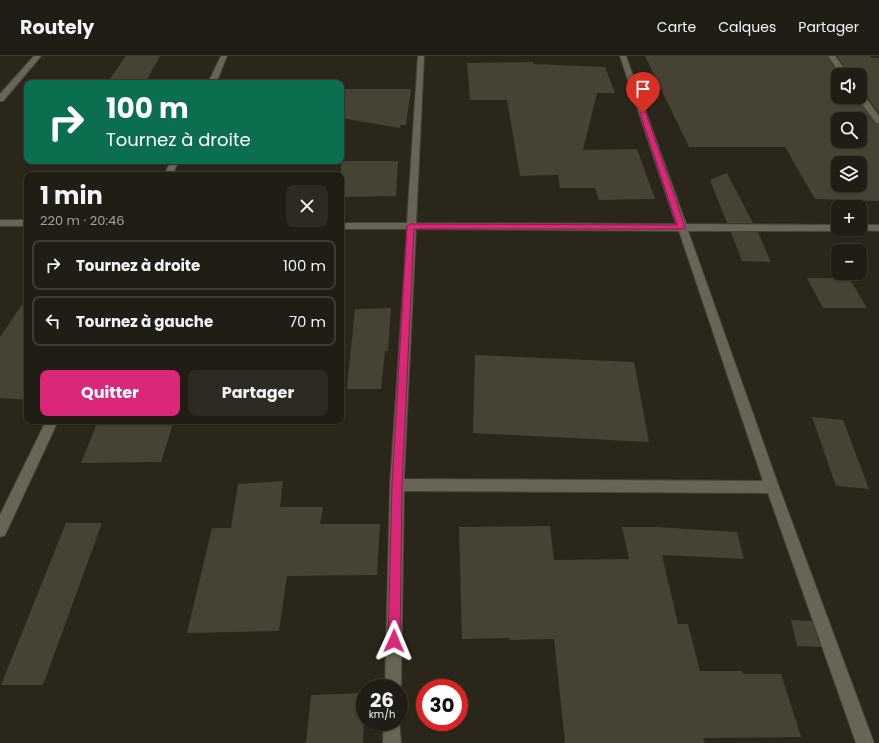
<!DOCTYPE html>
<html lang="fr">
<head>
<meta charset="utf-8">
<style>
	:root { --surface:#201d14; --page:#2d2a22; --text:#f1f3f6; --muted:#a2a2a0; --line:#3d3b34; --accent:#db2777 }
	body { margin:0; font-family:Poppins,sans-serif; background:var(--page); color:var(--text); height:100vh; display:flex; flex-direction:column; font-size:15px; white-space:nowrap }
	* { box-sizing:border-box; margin:0 }
	p { font-size:13px; color:var(--muted) }
	.icon { flex:none; width:22px; height:22px; fill:none; stroke:currentColor; stroke-width:2; stroke-linecap:round; stroke-linejoin:round }
	.map { position:relative; flex:1; overflow:hidden }
	.details { position:absolute; left:24px; top:116px; width:320px; height:252px; display:flex; flex-direction:column; background:var(--surface); border-radius:8px; box-shadow:0 1px 3px #0004,0 0 0 1px var(--line) }
	.details>* { flex:none }
	.banner { position:absolute; left:24px; top:24px; width:320px; height:84px; border-radius:8px; box-shadow:0 1px 3px #0004,0 0 0 1px var(--line); background:#0b6e4f; color:#fff; overflow:hidden }
	.tools { position:absolute; left:831px; top:12px; display:grid; gap:8px }
	.tools a { display:grid; place-items:center; width:36px; height:36px; border-radius:8px; background:var(--surface); box-shadow:0 1px 3px #0004,0 0 0 1px var(--line); font-size:20px }
	.speed { position:absolute; left:356px; top:623px; display:flex; gap:8px; font-size:20px; font-weight:700; text-align:center }
	.speed>* { display:grid; place-content:center; width:52px; height:52px; border-radius:50%; background:var(--surface); box-shadow:0 1px 3px #0004,0 0 0 1px var(--line); line-height:1 }
	.speed small { font-size:10px; font-weight:400 }
	.speed .limit { border:6px solid #d22; background:#fff; color:#111 }
	.pin { position:absolute; display:grid; place-items:center; width:34px; height:34px; color:#fff; margin:-41px -17px; border-radius:50% 50% 50% 0; rotate:-45deg; box-shadow:0 0 4px #0007 }
	.pin .icon { rotate:45deg }
	.me { position:absolute; width:44px; margin:-22px; rotate:1deg; stroke-linejoin:round; filter:drop-shadow(0 0 3px #0008) }
	.turn { display:flex; align-items:center; gap:14px; height:84px; padding:0 16px; font-size:18px }
	.turn .icon { width:52px; height:52px; stroke-width:2.5 }
	.turn b { display:block; font-size:28px; line-height:34px }
	.round { display:grid; place-items:center; flex:none; width:42px; height:42px; border-radius:8px; background:var(--page) }
	.head { display:flex; align-items:center; justify-content:space-between; height:68px; padding:0 16px }
	h1 { font-size:24px; font-weight:700; line-height:30px }
	.action { display:flex; gap:8px; margin-top:auto; padding:8px 16px }
	.action a { flex:1; height:46px; border-radius:8px; background:var(--accent); color:#fff; font-size:16px; font-weight:700; line-height:46px; text-align:center }
	.action a+a { background:var(--page); color:var(--text) }
	ul { padding:0; list-style:none }
	li { display:flex; align-items:center; gap:12px; height:50px; margin:0 8px 6px; padding:0 8px; border:2px solid var(--line); border-radius:8px }
	li div { flex:1 }
	li b { display:block; font-size:15px }
	li em { font-style:normal }
	header { display:flex; align-items:center; gap:24px; box-sizing:border-box; height:56px; padding:0 20px; background:var(--surface); border-bottom:1px solid var(--line) }
	header strong { font-size:19px }
	nav { display:flex; gap:22px; margin-inline-start:auto; font-size:14px }
	.map>svg:first-child { display:block }
	.building { fill:#464234; fill-rule:evenodd }
	.lines { fill:none; stroke-linecap:round; stroke-linejoin:round }
	.minor-casing { stroke:#464338; stroke-width:2 }
	.minor { fill:#696556; fill-rule:evenodd }
	.route { fill:#db2777; stroke:#8e194d }
</style>
</head>
<body>
<header>
<strong>Routely</strong>
<nav><a>Carte</a><a>Calques</a><a>Partager</a></nav>
</header>
<div class="map">
<svg width="879" height="687" viewBox="0 0 879 687">
	<rect width="100%" height="100%" fill="#2a271a"/>
	<g class="building">
		<polygon points="126,0 160,0 145,27 107,27"/>
		<path d="M645 0H827L839 19 838 41H856L875 68H879V145L815 143 785 91H689ZM838 63H860V85H838ZM838 107H860V129H838Z"/>
		<polygon points="837,0 870,0 872,2 879,2 879,57 864,37 860,36 860,19 850,19"/>
		<polygon points="533,6 533,8 605,11 615,37 597,37 583,94 637,93 655,143 599,144 595,132 560,132 558,119 520,120 507,44 470,44 467,7"/>
		<polygon points="341,33 411,33 406,69 400,69 400,72 341,62"/>
		<polygon points="341,105 398,105 396,140 341,141"/>
		<polygon points="727,117 753,167 727,167 710,124"/>
		<polygon points="731,176 758,176 771,206 742,205"/>
		<polygon points="807,222 849,222 867,252 823,252"/>
		<polygon points="27,241 27,344 0,342 0,281"/>
		<polygon points="391,252 388,295 385,295 381,333 347,333 355,253"/>
		<polygon points="475,299 634,306 649,386 473,377"/>
		<polygon points="812,361 843,364 869,433 836,430"/>
		<polygon points="98,365 174,365 161,406 81,407"/>
		<polygon points="283,425 280,451 323,451 320,468 380,468 377,519 287,520 279,575 187,577 212,472 231,472 238,428"/>
		<polygon points="66,467 102,467 43,629 1,629"/>
		<polygon points="550,470 554,504 629,503 622,471 656,471 737,476 744,503 662,499 678,568 688,568 700,615 742,615 743,618 781,618 801,681 703,682 705,687 565,687 554,583 509,584 509,582 462,583 459,471"/>
		<polygon points="791,564 812,565 821,591 797,590"/>
		<polygon points="365,637 363,687 306,687 311,639"/>
	</g>
	<g class="lines">
		<g class="minor-casing">
			<g id="minor">
				<polygon points="34,0 41,0 3,45 0,45 0,38"/>
				<polygon points="221,0 227,0 216,27 208,27"/>
				<path d="M418 0H424L416 167 676 168 620 0H626L686 168 838 169V173H842L838 175H688L779 431 874 687H856L768 437 404 435 401 632 399 637V632H385L390 429 407 173H341V167H407ZM416 173 679 175 763 425 404 423Z"/>
				<polygon points="828,0 835,0 849,19 841,19"/>
				<polygon points="860,38 863,38 879,60 879,67 876,67 857,41 860,41"/>
				<polygon points="171,105 179,105 172,119 164,119"/>
				<rect x="0" y="164" width="27" height="6"/>
				<polygon points="860,169 879,169 879,175 857,174 856,173 860,173"/>
				<polygon points="46,365 58,365 5,479 0,481 0,459"/>
				<polygon points="399,663 401,687 383,687 384,666 399,666"/>
			</g>
		</g>
		<use href="#minor" class="minor"/>
	</g>
	<polygon class="route" points="643,55 646,57 685,171 684,173 414,173 402,429 400,585 398,589 394,591 390,589 388,585 392,429 407,170 411,168 677,169 640,57"/>
</svg>
<div class="tools">
<a><svg class="icon" aria-label="sound" viewBox="0 0 24 24"><path d="M4 9h4l5-4v14l-5-4H4zM17 9q2 3 0 6"/></svg></a>
<a><svg class="icon" aria-label="search" viewBox="0 0 24 24"><circle cx="10" cy="10" r="6"/><path d="M15 15l6 6"/></svg></a>
<a><svg class="icon" aria-label="layers" viewBox="0 0 24 24"><path d="M12 4l9 5-9 5-9-5zM3 14l9 5 9-5"/></svg></a>
<a>+</a>
<a>−</a>
</div>
<div class="speed"><div>26<small>km/h</small></div><div class="limit">30</div></div>
<div class="pin" style="left:643px;top:57px;background:#d93025"><svg class="icon" aria-label="arrive" viewBox="0 0 24 24"><path d="M6 21V4h12l-3 4 3 4H6"/></svg></div>
<svg class="me" style="left:394px;top:585px" viewBox="-20 -20 40 40"><path d="M0-17L14 15 0 8-14 15z" fill="#db2777" stroke="#fff" stroke-width="4"/></svg>
<div class="banner">
<div class="turn"><svg class="icon" aria-label="right" viewBox="0 0 24 24"><path d="M7 20v-9h11M14 6l5 5-5 5"/></svg><div><b>100 m</b>Tournez à droite</div></div>
</div>
<section class="details">
<div class="head"><div><h1>1 min</h1><p>220 m · 20:46</p></div><a class="round"><svg class="icon" aria-label="close" viewBox="0 0 24 24"><path d="M6 6l12 12M18 6L6 18"/></svg></a></div>
<ul>
<li><svg class="icon" aria-label="right" viewBox="0 0 24 24"><path d="M7 20v-9h11M14 6l5 5-5 5"/></svg><div><b>Tournez à droite</b></div><em>100 m</em></li>
<li><svg class="icon" aria-label="left" viewBox="0 0 24 24"><path d="M17 20v-9H6M10 6l-5 5 5 5"/></svg><div><b>Tournez à gauche</b></div><em>70 m</em></li>
</ul>
<div class="action"><a>Quitter</a><a>Partager</a></div>
</section>
</div>
</body>
</html>
